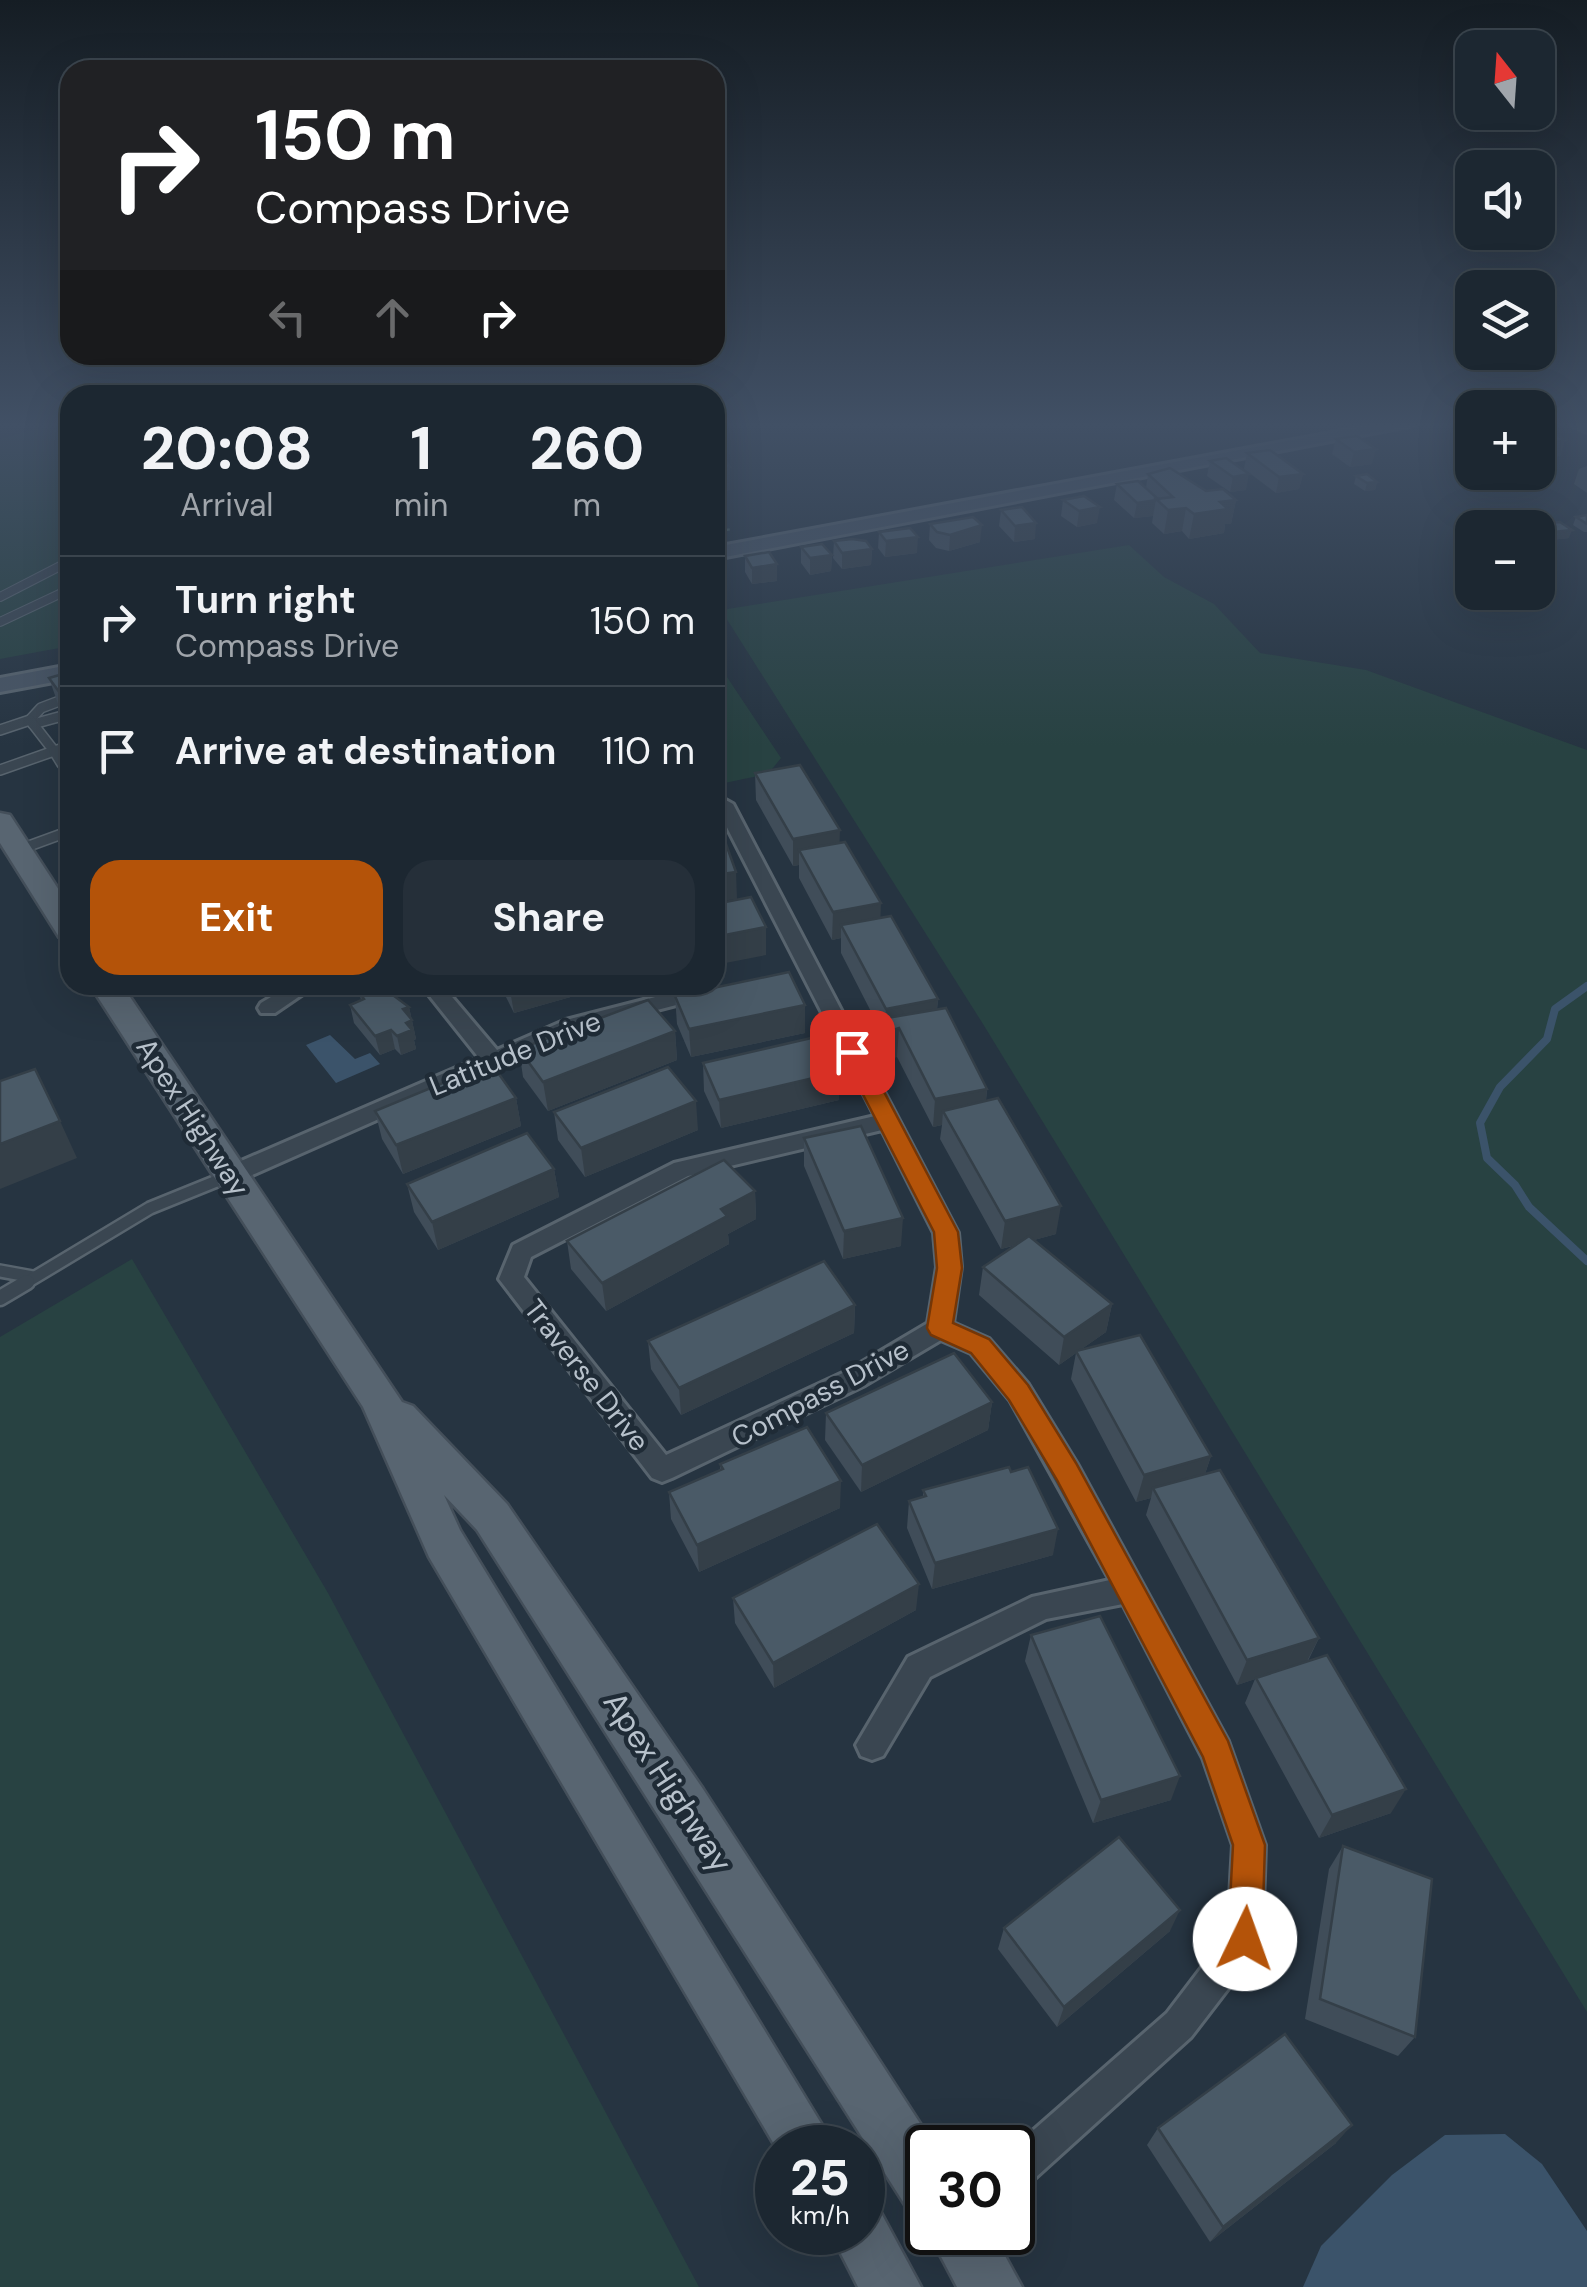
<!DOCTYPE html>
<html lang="en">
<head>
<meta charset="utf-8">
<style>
	:root { --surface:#1c2731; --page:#252f39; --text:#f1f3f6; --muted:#a0a5ab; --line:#3a444d; --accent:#b45309 }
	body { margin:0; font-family:"DM Sans",sans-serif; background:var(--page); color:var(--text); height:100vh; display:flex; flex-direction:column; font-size:38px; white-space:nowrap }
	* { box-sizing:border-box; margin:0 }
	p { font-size:32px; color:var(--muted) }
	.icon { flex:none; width:55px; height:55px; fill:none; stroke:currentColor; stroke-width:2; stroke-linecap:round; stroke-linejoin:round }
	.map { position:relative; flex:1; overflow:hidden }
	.details { position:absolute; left:60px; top:385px; width:665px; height:610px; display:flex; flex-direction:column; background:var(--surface); border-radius:30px; box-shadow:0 10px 40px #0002,0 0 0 2px var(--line) }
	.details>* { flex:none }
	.hud { position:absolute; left:60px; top:60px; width:665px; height:305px; border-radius:30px; box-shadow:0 10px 40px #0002,0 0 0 2px var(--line); background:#202124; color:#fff; overflow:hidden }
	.needle { width:65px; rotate:343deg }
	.fabs { position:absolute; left:1455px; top:30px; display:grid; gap:20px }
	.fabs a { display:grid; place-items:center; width:100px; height:100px; border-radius:20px; background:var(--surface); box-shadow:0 10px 40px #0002,0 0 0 2px var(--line); font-size:50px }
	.speed { position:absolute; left:755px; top:2125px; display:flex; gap:20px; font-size:50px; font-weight:700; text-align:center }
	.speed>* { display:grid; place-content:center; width:130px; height:130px; border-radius:50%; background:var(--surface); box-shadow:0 10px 40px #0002,0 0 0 2px var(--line); line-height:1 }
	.speed small { font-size:25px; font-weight:400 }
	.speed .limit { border:5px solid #111; border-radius:15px; background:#fff; color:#111 }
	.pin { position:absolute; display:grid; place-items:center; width:85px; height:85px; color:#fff; margin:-42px; border-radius:20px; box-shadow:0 5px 15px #0006 }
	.me { position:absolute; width:110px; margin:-55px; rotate:3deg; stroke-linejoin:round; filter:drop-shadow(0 0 8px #0008) }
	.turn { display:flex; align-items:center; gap:35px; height:210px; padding:0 30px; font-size:45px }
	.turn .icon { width:130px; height:130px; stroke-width:2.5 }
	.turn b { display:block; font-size:70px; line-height:85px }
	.lanes { display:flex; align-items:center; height:95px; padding:0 30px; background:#0003; justify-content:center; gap:50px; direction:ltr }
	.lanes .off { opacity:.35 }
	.eta { display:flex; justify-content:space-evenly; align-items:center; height:170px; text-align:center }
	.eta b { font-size:60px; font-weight:700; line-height:70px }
	.primary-button { display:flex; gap:20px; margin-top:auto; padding:20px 30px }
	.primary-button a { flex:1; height:115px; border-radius:30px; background:var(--accent); color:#fff; font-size:40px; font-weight:700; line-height:115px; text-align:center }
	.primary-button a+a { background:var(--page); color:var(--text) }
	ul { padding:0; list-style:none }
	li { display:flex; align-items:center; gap:30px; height:130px; padding:0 30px; border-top:2px solid var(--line) }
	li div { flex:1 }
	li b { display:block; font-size:38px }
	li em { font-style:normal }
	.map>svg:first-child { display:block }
	.green { fill:#284242 }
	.water { fill:#3b536a }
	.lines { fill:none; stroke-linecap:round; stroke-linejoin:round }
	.stream { stroke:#3b536a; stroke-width:8 }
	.lane-far3-casing { stroke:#58646e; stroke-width:10 }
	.lane-far2-casing { stroke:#58646e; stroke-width:12 }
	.lane-far1-casing { stroke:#58646e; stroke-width:16 }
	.lane-casing { stroke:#58646e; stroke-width:19 }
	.street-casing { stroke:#58646e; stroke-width:6 }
	.secondary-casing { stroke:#58646e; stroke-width:6 }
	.primary-casing { stroke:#444f5a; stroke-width:5 }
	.path { stroke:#465e5f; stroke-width:2.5; stroke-dasharray:5 5; stroke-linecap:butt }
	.lane-far3 { stroke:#3a4651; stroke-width:8 }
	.lane-far2 { stroke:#3a4651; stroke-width:9 }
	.lane-far1 { stroke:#3a4651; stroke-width:11 }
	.lane { stroke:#3a4651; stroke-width:14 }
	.street { fill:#3a4651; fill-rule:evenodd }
	.secondary { fill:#485564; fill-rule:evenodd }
	.primary { fill:#586571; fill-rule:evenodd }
	.wall { fill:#404d59 }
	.shaded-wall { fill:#343f48 }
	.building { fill:#4a5a67; stroke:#343f48; stroke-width:2.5 }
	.route { fill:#b45309; stroke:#753606; stroke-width:2.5 }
	.labels { text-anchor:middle; stroke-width:9; stroke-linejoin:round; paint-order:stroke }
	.street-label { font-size:28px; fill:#b7c1cb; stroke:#1f2b36 }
	.near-street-label { font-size:32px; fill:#b7c1cb; stroke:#1f2b36 }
</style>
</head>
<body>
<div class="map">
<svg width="1587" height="2287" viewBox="0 0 1587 2287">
	<rect width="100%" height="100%" fill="#263441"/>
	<g class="green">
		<polygon points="49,425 70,425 70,646 0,659 0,439"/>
		<polygon points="1129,545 1164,577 1214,604 1260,653 1366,670 1587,750 1587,2012 983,1024 721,610"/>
		<polygon points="715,659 781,758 768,774 715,785"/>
		<polygon points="132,1259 328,1593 699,2287 0,2287 0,1337"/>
	</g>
	<g class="water">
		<polygon points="330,1035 355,1059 370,1053 380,1064 336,1083 306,1045"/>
		<polygon points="1505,2134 1542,2164 1587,2231 1587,2287 1303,2287 1321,2246 1392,2175 1445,2135"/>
	</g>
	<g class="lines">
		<polyline class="stream" points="1587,986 1555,1009 1547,1039 1500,1087 1480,1123 1487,1158 1515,1185 1529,1207 1587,1261"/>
		<g class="lane-far3-casing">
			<g id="lane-far3">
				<polyline points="0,597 70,561"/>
				<polyline points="0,622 70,589"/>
			</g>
		</g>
		<g class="lane-far2-casing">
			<g id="lane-far2">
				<polyline points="30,720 41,708 70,697"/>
				<polyline points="33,724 66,715"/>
				<polyline points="0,730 30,720 54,751 0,770"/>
				<polyline points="70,746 54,751 62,764 70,762"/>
				<polyline points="18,850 70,831"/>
			</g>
		</g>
		<g class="lane-far1-casing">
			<g id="lane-far1">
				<polyline points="0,1271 33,1277"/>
				<polyline points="22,1285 150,1208 229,1176"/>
			</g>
		</g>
		<g class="lane-casing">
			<polyline id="lane" points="0,1298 27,1282"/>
		</g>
		<g class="street-casing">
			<g id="street">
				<path d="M724 799 733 804 958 1233 961 1267 953 1323 989 1339 1028 1384 1077 1464 1228 1741 1265 1845 1262 1939 1257 1951 1191 2037 1025 2187 1012 2192V2149L1167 2013 1228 1933 1233 1845 1203 1758 1123 1604 1046 1619 930 1677 883 1756 872 1760 861 1756 856 1745 908 1657 1032 1597 1110 1580 1010 1400 971 1353 941 1340 865 1385 672 1478 662 1482 652 1478 499 1279 513 1245 674 1163 875 1116 715 804ZM882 1130 934 1233 937 1267 928 1323 847 1371 666 1455 524 1277 531 1257 688 1176Z"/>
				<polygon points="291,985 316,985 275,1013 261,1013 258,1008 261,1003"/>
				<polygon points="421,985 442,985 497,1050 566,1020 702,985 714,991 711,996 580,1030 241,1180 225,1180 222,1174 225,1168 479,1058"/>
			</g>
		</g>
		<g class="secondary-casing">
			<g id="secondary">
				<polygon points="1374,425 1414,425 715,559 715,547"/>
				<polygon points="1572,425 1587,425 1587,432"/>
				<polygon points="70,665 70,679 0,692 0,678"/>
			</g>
		</g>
		<g class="primary-casing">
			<g id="primary">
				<polygon points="0,813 10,815 70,907 70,939 59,937 0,843"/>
				<polygon points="90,985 122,985 402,1402 413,1406 507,1504 703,1789 936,2148 928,2148 928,2216 907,2208 477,1530 444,1495 460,1530 836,2148 778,2151 429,1557 363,1407"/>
				<polygon points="862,2204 880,2211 921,2287 858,2287 830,2232 862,2232"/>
				<polygon points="928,2232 992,2232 1022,2287 957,2287"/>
			</g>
		</g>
		<polyline class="path" points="715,532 732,529"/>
		<use href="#lane-far3" class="lane-far3"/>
		<use href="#lane-far2" class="lane-far2"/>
		<use href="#lane-far1" class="lane-far1"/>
		<use href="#lane" class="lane"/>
		<use href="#street" class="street"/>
		<use href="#secondary" class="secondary"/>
		<use href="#primary" class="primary"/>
	</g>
	<g class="wall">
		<polygon points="1538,431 1565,440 1560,456 1542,458 1538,456"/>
		<polygon points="1336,439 1372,464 1350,467 1332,454"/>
		<polygon points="1247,453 1303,474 1299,489 1276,493 1244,469"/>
		<polygon points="1226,458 1246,490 1230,492 1207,476 1210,461"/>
		<polygon points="1587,466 1587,493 1574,484 1579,469"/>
		<polygon points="1148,474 1236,500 1231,524 1225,524 1224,533 1189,539 1182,531 1164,534 1152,523 1153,516 1134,518 1114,500 1117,484 1146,488"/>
		<polygon points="1356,476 1377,482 1375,490 1365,491 1354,484"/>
		<polygon points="1063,500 1097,523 1077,527 1061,516"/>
		<polygon points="1001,510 1035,539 1014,542 999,526"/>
		<polygon points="1587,515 1587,532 1584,532 1573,525 1576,517"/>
		<polygon points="930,524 980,542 949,551 936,548 929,540"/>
		<polygon points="1541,524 1569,538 1550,540 1539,532"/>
		<polygon points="879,532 917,553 885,557 878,548"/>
		<polygon points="834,541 872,549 871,565 842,569 833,558"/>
		<polygon points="801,547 832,555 831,571 810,575 801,563"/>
		<polygon points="745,556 777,581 752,584 745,572"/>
		<polygon points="70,672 70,720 58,704 49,678"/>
		<polygon points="755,773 839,843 880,918 938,999 937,1010 987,1089 986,1101 1056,1234 1034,1240 1112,1304 1106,1332 1080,1350 1211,1456 1205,1474 1319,1638 1308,1661 1391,1813 1319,1838 1245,1703 1255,1679 1237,1685 1146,1515 1151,1498 1136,1502 1071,1379 1076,1353 1059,1365 979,1295 983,1267 1017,1245 1001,1249 940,1139 942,1125 933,1127 897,1057 891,1058 886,1046 886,1036 884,1037 841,953 841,938 832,940 799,878 799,865 793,866 756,800"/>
		<polygon points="500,985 613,985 514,1013"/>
		<polygon points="359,992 379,993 409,1007 416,1039 414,1040 416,1049 401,1055 395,1049 380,1055 354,1023 350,1005 361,1000"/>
		<polygon points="675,996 805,1005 805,1033 691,1057 677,1024"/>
		<polygon points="675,1031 677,1060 548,1111 523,1077 519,1049"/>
		<polygon points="703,1063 839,1100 721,1128 704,1091"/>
		<polygon points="516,1098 521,1126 403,1174 382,1139 375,1111"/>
		<polygon points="554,1112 698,1130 585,1177 558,1140"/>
		<polygon points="804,1138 901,1246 843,1259 804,1166"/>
		<polygon points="554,1169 559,1197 438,1250 414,1212 407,1184"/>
		<polygon points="755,1191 756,1219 728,1234 729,1244 606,1311 571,1269 567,1241"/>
		<polygon points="855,1305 854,1333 681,1415 651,1369 648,1341"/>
		<polygon points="992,1402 988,1430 861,1492 825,1440 826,1413"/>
		<polygon points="720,1464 840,1508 699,1572 671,1519 669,1492 720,1470"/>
		<polygon points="923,1490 1053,1555 932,1589 907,1528 909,1501 923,1497"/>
		<polygon points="733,1598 916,1610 774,1688 735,1623"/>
		<polygon points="1031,1635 1171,1800 1093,1823 1025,1661"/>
		<polygon points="1343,1846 1415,2037 1398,2056 1305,2019 1329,1869"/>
		<polygon points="1004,1928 1170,1931 1057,2027 998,1949"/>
		<polygon points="1158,2128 1336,2143 1210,2242 1147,2145"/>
	</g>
	<g class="shaded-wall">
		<polygon points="1565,440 1560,456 1542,458 1547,443"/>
		<polygon points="1376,449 1372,464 1350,467 1354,452"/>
		<polygon points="730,467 730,490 726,491 727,512 715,513 715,469"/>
		<polygon points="1249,474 1246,490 1230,492 1233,477"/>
		<polygon points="1303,474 1299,489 1276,493 1279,477"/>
		<polygon points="1377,482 1375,490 1365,491 1367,483"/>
		<polygon points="1156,500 1153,516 1134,518 1137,503"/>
		<polygon points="1236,500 1231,524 1225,524 1224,533 1189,539 1194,514 1220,502"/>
		<polygon points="1100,507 1097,523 1077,527 1079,511"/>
		<polygon points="1186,508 1182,531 1164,534 1168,510"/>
		<polygon points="1036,523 1035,539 1014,542 1015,526"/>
		<polygon points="982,525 980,542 949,551 950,535"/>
		<polygon points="1572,530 1569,538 1550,540 1553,532"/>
		<polygon points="918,537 917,553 885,557 886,541"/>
		<polygon points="872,549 871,565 842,569 842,553"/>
		<polygon points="832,555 831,571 810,575 810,558"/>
		<polygon points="777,564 777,581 752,584 752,568"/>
		<polygon points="840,830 839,857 799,850 799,865 793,866 793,839"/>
		<polygon points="736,872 737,899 715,902 715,875"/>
		<polygon points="881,903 880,931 841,925 841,938 832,940 833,912"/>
		<polygon points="766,927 766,955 715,965 715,937"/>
		<polygon points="509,985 613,985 514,1013"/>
		<polygon points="938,999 935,1027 899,1028 897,1057 891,1058 893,1030 887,1018 886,1036 884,1037 886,1009"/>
		<polygon points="805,1005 805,1033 691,1057 689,1029"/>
		<polygon points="409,1007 416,1039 414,1040 416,1049 401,1055 397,1036 403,1009"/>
		<polygon points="391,1030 395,1049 380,1055 375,1036"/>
		<polygon points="675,1031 677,1060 548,1111 543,1082"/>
		<polygon points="839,1072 839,1100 721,1128 719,1100"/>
		<polygon points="987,1089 984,1117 943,1111 942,1125 933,1127 935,1099"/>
		<polygon points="516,1098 521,1126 403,1174 396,1145"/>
		<polygon points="696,1101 698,1130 585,1177 581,1148"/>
		<polygon points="60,1121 77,1158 0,1189 0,1144"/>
		<polygon points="554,1169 559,1197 438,1250 432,1222"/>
		<polygon points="755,1191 756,1219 728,1234 729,1244 606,1311 602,1283 721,1209"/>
		<polygon points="1061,1206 1056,1234 1001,1249 1005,1221"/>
		<polygon points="903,1218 901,1246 843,1259 844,1231"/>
		<polygon points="1112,1304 1106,1332 1059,1365 1064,1337"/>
		<polygon points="855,1305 854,1333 681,1415 679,1388"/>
		<polygon points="992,1402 988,1430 861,1492 862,1465"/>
		<polygon points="1211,1456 1202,1483 1153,1488 1151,1498 1136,1502 1144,1475"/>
		<polygon points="841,1481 840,1508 699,1572 697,1545"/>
		<polygon points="1058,1529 1053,1555 932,1589 935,1563"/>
		<polygon points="919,1584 916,1610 774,1688 773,1663"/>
		<polygon points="1319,1638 1306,1663 1237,1685 1247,1660"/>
		<polygon points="1180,1776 1171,1800 1093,1823 1101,1800"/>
		<polygon points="1406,1789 1391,1813 1319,1838 1332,1815"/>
		<polygon points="1180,1910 1170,1931 1057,2027 1064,2007"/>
		<polygon points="1352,2125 1336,2143 1210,2242 1223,2227"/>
	</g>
	<g class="building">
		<polygon points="1547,429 1565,440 1547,443 1538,437 1538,431"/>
		<polygon points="1357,436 1376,449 1354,452 1336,439"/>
		<polygon points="715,447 717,447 730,467 715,469"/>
		<polygon points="1270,450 1303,474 1279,477 1247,453"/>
		<polygon points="1226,458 1249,474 1233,477 1210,461"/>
		<polygon points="1170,468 1206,491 1223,489 1236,500 1220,502 1228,509 1194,514 1186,508 1168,510 1156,499 1173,497 1148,474"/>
		<polygon points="715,471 726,488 715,489"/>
		<polygon points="1367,474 1377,482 1367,483 1356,476"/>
		<polygon points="1138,481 1158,499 1156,499 1157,500 1137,503 1117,484"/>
		<polygon points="1084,496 1100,507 1079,511 1063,500"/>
		<polygon points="1022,507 1036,523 1015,526 1001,510"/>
		<polygon points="1587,515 1587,524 1576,517"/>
		<polygon points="973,517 982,525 950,535 937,532 930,524"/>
		<polygon points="1560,522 1572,530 1553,532 1541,524"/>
		<polygon points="910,528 918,537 886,541 879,532"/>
		<polygon points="852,539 866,541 872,549 842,553 834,541"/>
		<polygon points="822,544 832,555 810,558 801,547"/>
		<polygon points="769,552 777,564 752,568 745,556"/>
		<polygon points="70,672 70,707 49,678"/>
		<polygon points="800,765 840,830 793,839 755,773"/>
		<polygon points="845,842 881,903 833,912 799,850"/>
		<polygon points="726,844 736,872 715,875 715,845"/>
		<polygon points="751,897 766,927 715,937 715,904"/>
		<polygon points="891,916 938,999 886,1009 841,925"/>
		<polygon points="789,972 805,1005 689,1029 675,996"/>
		<polygon points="374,986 379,993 386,990 409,1007 403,1009 412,1020 406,1023 412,1030 397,1036 391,1030 375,1036 350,1005 364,999 359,992"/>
		<polygon points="648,1000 675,1031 543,1082 519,1049"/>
		<polygon points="946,1008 987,1089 935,1099 899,1028 893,1030 887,1018"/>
		<polygon points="820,1036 839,1072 719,1100 703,1063"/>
		<polygon points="491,1063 516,1098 396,1145 375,1111"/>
		<polygon points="668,1067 696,1101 581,1148 554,1112"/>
		<polygon points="35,1069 60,1121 0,1144 0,1081"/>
		<polygon points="998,1098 1061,1206 1005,1221 943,1111"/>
		<polygon points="861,1126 903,1218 844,1231 804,1138"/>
		<polygon points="527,1133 554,1169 432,1222 407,1184"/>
		<polygon points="724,1160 755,1191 721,1209 727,1216 602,1283 567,1241"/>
		<polygon points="1029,1236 1112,1304 1064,1337 983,1267"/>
		<polygon points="824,1261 855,1305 679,1388 648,1341"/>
		<polygon points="1140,1335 1211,1456 1144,1475 1076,1351"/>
		<polygon points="954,1353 992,1402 862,1465 826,1413"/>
		<polygon points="807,1427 841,1481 697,1545 669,1492 723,1469 720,1464"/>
		<polygon points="1009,1467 1011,1472 1028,1467 1058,1529 935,1563 909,1501 926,1496 923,1490"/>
		<polygon points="1220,1470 1319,1638 1247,1660 1153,1488"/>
		<polygon points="877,1524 919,1584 773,1663 733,1598"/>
		<polygon points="1100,1616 1180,1776 1101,1800 1031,1635"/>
		<polygon points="1327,1655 1406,1789 1332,1815 1256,1678"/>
		<polygon points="1119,1837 1180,1910 1064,2007 1004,1928"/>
		<polygon points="1343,1846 1432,1879 1415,2037 1320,1999"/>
		<polygon points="1285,2034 1352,2125 1223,2227 1158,2128"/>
	</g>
	<linearGradient id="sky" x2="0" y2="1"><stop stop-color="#151d24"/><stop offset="0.57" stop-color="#415065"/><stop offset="1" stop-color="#415065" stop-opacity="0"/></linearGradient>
	<rect width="1587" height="746" fill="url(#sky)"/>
	<polygon class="route" points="852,1045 863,1052 958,1232 962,1268 953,1323 989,1339 1028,1385 1076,1463 1228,1741 1265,1845 1262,1939 1257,1951 1245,1956 1233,1951 1228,1939 1233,1845 1203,1757 1057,1480 1009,1400 971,1353 931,1335 927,1328 937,1268 934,1232 841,1052"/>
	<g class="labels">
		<g class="street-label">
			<text transform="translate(515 1053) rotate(-22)" y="10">Latitude Drive</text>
			<text transform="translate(193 1117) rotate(57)" y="10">Apex Highway</text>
			<text transform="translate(587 1375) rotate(52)" y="10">Traverse Drive</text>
			<text transform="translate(820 1393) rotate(-28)" y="10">Compass Drive</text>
		</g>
		<g class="near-street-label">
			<text transform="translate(668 1782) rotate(57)" y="11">Apex Highway</text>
		</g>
	</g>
</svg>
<div class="fabs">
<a><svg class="needle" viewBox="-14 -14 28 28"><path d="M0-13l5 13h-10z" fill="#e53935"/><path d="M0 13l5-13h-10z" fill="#a0a5ab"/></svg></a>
<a><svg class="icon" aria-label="sound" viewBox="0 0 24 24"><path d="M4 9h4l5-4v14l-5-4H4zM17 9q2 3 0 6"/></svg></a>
<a><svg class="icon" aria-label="layers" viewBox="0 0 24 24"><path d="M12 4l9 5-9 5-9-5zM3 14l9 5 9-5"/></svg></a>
<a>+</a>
<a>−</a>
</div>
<div class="speed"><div>25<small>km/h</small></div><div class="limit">30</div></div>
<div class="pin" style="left:852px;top:1052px;background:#d93025"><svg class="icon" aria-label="arrive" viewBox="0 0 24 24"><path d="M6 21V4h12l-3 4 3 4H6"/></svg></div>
<svg class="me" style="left:1245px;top:1939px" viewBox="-20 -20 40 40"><circle r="19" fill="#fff"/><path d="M0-13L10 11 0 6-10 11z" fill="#b45309"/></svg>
<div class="hud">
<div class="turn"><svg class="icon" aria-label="right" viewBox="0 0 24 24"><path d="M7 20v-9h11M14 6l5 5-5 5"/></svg><div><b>150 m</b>Compass Drive</div></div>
<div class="lanes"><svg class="icon off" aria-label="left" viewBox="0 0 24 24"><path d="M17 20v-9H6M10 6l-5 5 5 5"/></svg><svg class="icon off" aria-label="ahead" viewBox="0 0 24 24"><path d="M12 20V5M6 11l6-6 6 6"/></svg><svg class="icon" aria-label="right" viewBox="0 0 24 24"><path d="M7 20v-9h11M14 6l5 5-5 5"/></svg></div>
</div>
<section class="details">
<div class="eta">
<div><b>20:08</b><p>Arrival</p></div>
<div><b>1</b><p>min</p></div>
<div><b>260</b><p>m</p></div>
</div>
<ul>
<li><svg class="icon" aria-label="right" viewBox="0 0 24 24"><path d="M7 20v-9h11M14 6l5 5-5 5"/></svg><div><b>Turn right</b><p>Compass Drive</p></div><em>150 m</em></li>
<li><svg class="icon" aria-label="arrive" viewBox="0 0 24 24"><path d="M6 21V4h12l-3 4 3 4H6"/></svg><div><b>Arrive at destination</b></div><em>110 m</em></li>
</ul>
<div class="primary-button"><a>Exit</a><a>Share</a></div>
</section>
</div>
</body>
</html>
